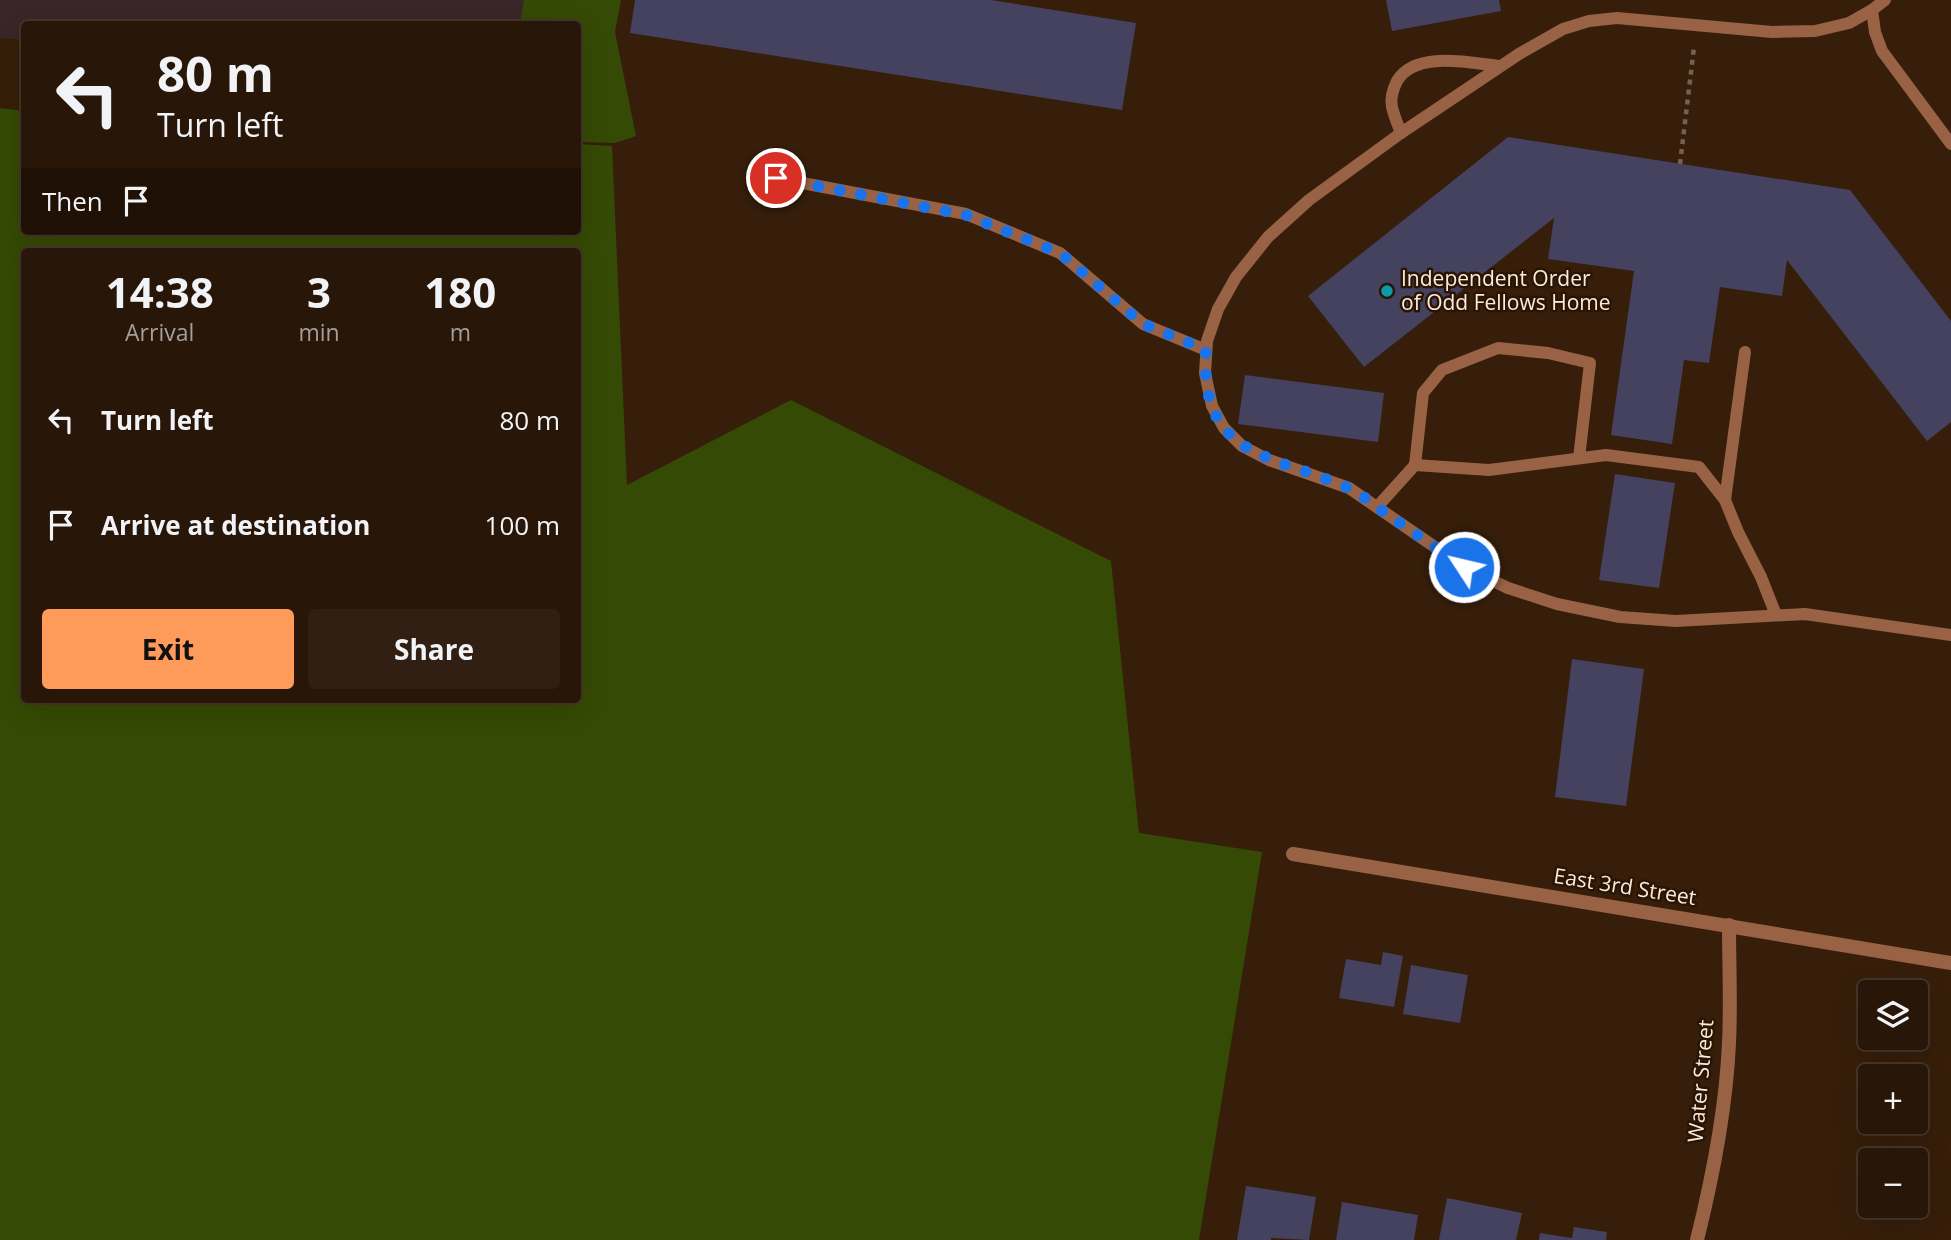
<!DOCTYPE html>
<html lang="en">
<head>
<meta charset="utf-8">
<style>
	:root { --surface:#281608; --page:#301f12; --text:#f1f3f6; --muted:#a59f9c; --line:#443529; --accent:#ff9b5a }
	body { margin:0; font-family:"Open Sans",sans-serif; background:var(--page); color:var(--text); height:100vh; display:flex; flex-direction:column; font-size:26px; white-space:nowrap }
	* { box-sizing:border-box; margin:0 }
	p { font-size:23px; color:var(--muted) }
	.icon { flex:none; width:38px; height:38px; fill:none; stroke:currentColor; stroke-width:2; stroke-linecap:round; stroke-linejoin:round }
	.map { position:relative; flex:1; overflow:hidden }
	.panel { position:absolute; left:21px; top:248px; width:560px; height:455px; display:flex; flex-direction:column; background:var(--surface); border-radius:7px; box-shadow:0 7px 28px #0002,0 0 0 2px var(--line) }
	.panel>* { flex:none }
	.guide { position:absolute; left:21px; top:21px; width:560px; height:214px; border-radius:7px; box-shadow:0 7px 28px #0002,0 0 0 2px var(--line); background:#281608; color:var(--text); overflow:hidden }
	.controls { position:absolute; left:1858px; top:980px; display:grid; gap:14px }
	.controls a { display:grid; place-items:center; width:70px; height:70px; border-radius:7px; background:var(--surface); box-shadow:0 7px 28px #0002,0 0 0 2px var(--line); font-size:35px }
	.pin { position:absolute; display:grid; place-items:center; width:60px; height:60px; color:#fff; margin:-30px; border:4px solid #fff; border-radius:50%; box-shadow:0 2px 7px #0007 }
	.me { position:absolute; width:77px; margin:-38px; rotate:305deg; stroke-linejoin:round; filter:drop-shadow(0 0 5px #0008) }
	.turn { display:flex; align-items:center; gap:24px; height:147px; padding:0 21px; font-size:32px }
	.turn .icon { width:91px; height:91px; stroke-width:2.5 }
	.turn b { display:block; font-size:49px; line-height:60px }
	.then { display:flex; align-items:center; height:66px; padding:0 21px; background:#0003; gap:14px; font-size:26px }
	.eta { display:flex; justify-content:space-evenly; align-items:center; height:119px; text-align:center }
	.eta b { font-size:42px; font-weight:700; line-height:49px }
	.cta { display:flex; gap:14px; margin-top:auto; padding:14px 21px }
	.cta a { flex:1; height:80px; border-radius:7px; background:var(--accent); color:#111; font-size:28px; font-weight:700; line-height:80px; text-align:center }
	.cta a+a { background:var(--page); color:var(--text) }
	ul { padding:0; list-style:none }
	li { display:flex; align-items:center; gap:21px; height:105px; padding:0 21px }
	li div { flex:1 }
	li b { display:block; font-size:26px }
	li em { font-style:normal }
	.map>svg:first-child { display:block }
	.education { fill:#392629 }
	.green { fill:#354a04; fill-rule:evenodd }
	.building { fill:#44425f }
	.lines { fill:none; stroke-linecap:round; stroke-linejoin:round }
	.path { stroke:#766150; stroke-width:4.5; stroke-dasharray:5 5; stroke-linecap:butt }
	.service { stroke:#996245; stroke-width:12 }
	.minor { stroke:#996245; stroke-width:14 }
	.route { stroke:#1a73e8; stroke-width:12; stroke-dasharray:0 21.6 }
	.culture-dot { fill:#0f9aa8; stroke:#2b1502; stroke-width:2.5 }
	.labels { text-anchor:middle; stroke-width:5; stroke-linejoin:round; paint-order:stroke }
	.poi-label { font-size:21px; fill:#fbebdf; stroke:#2b1502; text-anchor:start }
	.street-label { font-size:21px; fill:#fbebdf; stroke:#2b1502 }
</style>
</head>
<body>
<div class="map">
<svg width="1951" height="1240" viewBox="0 0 1951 1240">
	<rect width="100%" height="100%" fill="#361e0a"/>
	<polygon class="education" points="0,0 550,0 545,24 24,24 24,40 0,38"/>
	<g class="green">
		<polygon points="524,0 621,0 615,32 636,136 615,143 578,142 578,24 520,24"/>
		<path d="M0 108 24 111V231H578V144L612 146 627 485 791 400 1111 561 1139 833 1262 852 1199 1240H0ZM24 252H578V700H24Z"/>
	</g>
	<g class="building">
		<polygon points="635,0 991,0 1136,23 1122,110 630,33"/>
		<polygon points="1386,0 1499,0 1501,11 1392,31"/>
		<polygon points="1508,137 1850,190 1951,321 1951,422 1927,441 1787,260 1782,296 1720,287 1709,363 1684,360 1672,444 1611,435 1634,271 1548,259 1554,218 1364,367 1308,296"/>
		<polygon points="1245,375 1384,393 1378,442 1238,424"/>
		<polygon points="1615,474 1675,483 1659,588 1599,580"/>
		<polygon points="1572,659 1644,669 1626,806 1555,797"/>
		<polygon points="1383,952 1403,956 1394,1007 1339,998 1346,959 1381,965"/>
		<polygon points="1411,965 1468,975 1460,1023 1403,1014"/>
		<polygon points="1246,1186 1316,1197 1309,1240 1271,1238 1271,1240 1237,1240"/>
		<polygon points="1447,1198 1522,1213 1516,1240 1439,1240"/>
		<polygon points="1342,1202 1418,1215 1414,1240 1336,1240"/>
		<polygon points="1574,1227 1607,1232 1606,1240 1539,1240 1540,1233 1572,1238"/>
	</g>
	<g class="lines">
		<polyline class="path" points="1680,164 1694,47"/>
		<g class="service">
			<polyline points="1885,0 1872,10 1849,23 1815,31 1772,32 1617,18 1589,21 1563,29 1519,54 1401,133 1309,200 1268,237 1236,277 1218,309 1207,341 1205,373 1212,406 1224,428 1242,446 1269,460 1349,488 1464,567 1508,588 1557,604 1620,617 1676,621 1805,614 1951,635"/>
			<polyline points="1872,10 1875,32 1882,51 1951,144"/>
			<path d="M1401 133C1398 125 1394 116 1392 107 1390 98 1393 89 1397 81 1415 50 1470 63 1500 66"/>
			<polyline points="776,178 966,214 1060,253 1143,324 1206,350"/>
			<polyline points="1579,458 1590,363 1548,353 1498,348 1442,370 1423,393 1415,465 1489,470 1606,455 1699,467 1725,500 1738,532 1761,577 1776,615"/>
			<polyline points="1725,500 1745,352"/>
			<polyline points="1377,507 1415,465"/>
		</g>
		<g class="minor">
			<polyline points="1293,854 1951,963"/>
			<path d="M1697 1240C1713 1176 1726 1110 1729 1043 1731 1004 1729 964 1729 925"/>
		</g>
	</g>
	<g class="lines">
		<path class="route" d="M776 178 966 215 1060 253 1143 324 1206 350C1199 459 1273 454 1348 488 1362 494 1375 506 1388 515 1413 532 1438 549 1464 567"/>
	</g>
	<circle class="culture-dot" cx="1387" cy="291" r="7"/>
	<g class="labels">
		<g class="poi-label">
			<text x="1401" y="286">Independent Order<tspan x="1401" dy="24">of Odd Fellows Home</tspan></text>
		</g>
		<g class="street-label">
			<text transform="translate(1625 887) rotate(9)" y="7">East 3rd Street</text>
			<text transform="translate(1701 1081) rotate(-85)" y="7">Water Street</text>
		</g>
	</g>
</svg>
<div class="controls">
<a><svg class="icon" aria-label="layers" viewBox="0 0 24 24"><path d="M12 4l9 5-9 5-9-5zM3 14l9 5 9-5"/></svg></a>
<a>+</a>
<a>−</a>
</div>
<div class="pin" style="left:776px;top:178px;background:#d93025"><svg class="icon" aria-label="arrive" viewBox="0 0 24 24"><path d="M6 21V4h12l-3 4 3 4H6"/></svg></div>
<svg class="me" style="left:1464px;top:567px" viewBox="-20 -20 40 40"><circle r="17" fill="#1a73e8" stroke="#fff" stroke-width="3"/><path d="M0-11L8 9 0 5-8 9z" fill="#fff"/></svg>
<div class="guide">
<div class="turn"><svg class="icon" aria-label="left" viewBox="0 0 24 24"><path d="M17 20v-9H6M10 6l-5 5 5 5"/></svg><div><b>80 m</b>Turn left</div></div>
<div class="then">Then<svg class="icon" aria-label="arrive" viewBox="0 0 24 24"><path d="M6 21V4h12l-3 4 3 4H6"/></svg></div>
</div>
<section class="panel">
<div class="eta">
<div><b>14:38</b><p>Arrival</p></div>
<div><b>3</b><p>min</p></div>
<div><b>180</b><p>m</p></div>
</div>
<ul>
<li><svg class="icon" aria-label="left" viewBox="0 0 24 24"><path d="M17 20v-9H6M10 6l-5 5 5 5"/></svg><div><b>Turn left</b></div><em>80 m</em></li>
<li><svg class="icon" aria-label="arrive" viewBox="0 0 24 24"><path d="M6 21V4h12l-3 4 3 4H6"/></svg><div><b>Arrive at destination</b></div><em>100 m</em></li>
</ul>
<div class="cta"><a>Exit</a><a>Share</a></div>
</section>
</div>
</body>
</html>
